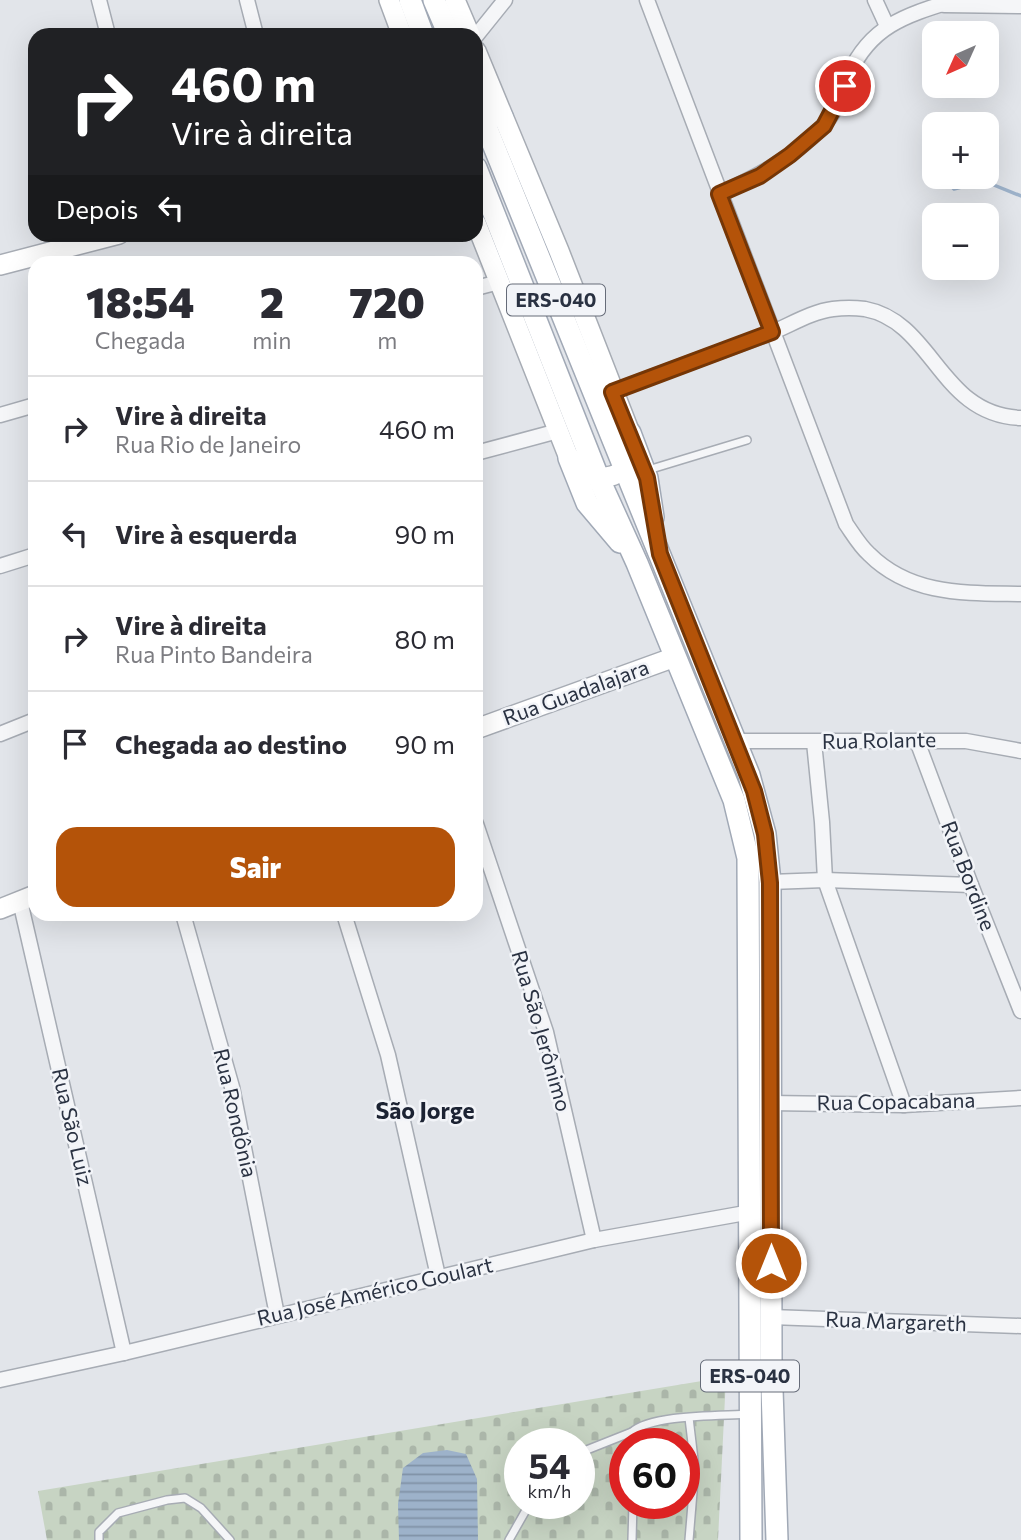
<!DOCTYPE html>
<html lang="pt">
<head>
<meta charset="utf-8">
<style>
	:root { --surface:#fff; --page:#f7f7f7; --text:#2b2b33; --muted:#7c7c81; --line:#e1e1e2; --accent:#b45309 }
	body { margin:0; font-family:Commissioner,sans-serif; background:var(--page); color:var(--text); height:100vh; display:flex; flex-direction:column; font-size:26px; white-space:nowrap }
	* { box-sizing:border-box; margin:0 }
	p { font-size:23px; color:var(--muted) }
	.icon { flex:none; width:38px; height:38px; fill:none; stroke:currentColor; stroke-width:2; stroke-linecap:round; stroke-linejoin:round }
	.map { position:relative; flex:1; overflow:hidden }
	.drawer { position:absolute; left:28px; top:256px; width:455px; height:665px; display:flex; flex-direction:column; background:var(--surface); border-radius:21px; box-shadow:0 7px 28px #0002 }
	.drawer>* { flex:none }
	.banner { position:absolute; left:28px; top:28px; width:455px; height:214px; border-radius:21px; box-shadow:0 7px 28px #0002; background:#202124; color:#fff; overflow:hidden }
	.needle { width:46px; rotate:225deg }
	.buttons { position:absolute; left:922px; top:21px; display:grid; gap:14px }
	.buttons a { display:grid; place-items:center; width:77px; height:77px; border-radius:14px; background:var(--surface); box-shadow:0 7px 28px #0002; font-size:35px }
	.speed { position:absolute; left:504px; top:1428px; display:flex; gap:14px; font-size:35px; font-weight:700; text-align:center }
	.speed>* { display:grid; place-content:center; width:91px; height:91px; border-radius:50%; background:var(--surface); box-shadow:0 7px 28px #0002; line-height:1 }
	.speed small { font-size:18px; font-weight:400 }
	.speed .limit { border:10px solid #d22; background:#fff; color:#111 }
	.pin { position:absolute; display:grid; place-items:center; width:60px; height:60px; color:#fff; margin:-30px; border:4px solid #fff; border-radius:50%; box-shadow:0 2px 7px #0007 }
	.me { position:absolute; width:77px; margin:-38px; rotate:0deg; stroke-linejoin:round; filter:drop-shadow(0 0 5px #0008) }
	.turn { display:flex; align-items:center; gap:24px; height:147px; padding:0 28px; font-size:32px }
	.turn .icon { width:91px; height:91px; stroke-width:2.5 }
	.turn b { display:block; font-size:49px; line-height:60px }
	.then { display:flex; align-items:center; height:66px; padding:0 28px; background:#0003; gap:14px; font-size:26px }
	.eta { display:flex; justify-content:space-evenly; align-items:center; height:119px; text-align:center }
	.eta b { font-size:42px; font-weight:800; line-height:49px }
	.button { display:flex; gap:14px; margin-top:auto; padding:14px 28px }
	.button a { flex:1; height:80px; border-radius:21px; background:var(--accent); color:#fff; font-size:28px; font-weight:800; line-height:80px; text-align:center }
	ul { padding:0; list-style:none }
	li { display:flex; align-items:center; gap:21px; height:105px; padding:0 28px; border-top:2px solid var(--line) }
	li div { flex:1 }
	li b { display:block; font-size:26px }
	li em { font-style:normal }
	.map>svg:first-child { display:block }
	.cemetery { fill:url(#cemetery-stones); fill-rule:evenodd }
	.water { fill:url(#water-rules) }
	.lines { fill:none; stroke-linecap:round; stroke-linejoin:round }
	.stream { stroke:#9db2ca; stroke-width:3.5 }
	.lane-casing { stroke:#a7acb4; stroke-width:10 }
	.street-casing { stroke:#a7acb4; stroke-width:17 }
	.secondary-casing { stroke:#a7acb4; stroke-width:22 }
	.primary-casing { stroke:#a1a9b6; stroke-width:24 }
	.lane { stroke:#f5f6f8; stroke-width:7 }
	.street { stroke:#f5f6f8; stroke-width:14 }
	.secondary { stroke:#fff; stroke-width:19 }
	.primary { stroke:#fff; stroke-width:21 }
	.route-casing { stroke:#753606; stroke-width:18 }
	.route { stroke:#b45309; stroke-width:12 }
	.labels { text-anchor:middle; stroke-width:5; stroke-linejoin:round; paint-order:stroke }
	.shield { fill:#f2f4f8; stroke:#666c79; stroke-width:2 }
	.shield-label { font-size:19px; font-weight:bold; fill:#2a3242 }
	.street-label { font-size:21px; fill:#2a3242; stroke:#f2f4f8 }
	.neighbourhood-label { font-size:23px; font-weight:bold; fill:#1c2333; stroke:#f2f4f8 }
</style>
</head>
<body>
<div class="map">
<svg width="1021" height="1540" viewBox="0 0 1021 1540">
	<defs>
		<pattern id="cemetery-stones" width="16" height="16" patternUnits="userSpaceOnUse" patternTransform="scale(1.75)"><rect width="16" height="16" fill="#c7d4c3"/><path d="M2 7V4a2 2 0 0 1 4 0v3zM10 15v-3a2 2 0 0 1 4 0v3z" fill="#abb6a9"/></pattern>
		<pattern id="water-rules" width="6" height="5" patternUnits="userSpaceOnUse" patternTransform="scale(1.75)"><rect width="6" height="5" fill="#9db2ca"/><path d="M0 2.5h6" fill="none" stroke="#8091a6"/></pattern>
	</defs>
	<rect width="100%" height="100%" fill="#e2e5ea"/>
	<path class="cemetery" d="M726 1377 718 1540H47L38 1491ZM520 1444H579V1503H520ZM625 1444H684V1503H625Z"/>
	<polygon class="water" points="447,1450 466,1454 477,1479 478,1540 399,1540 398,1504 403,1468 423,1453"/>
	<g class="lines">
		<g class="stream">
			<polyline points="931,164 934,168"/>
			<polyline points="943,177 954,189 984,181 1021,196"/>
		</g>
		<g class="lane-casing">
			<g id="lane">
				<polyline points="648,470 747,440"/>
				<polyline points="689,1418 695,1468 689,1540"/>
				<path d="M632 1444V1432C652 1414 721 1416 749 1414"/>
				<polyline points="579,1453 632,1432"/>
				<polyline points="99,1540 99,1532 118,1513 167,1500 185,1498 201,1508 230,1540"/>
				<polyline points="509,1540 530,1503"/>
				<polyline points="632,1540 633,1503"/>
			</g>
		</g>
		<g class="street-casing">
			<g id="street">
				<polyline points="99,0 108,35"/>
				<polyline points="247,0 256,35"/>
				<path d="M647 0 846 524C853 534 860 546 869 554 911 596 966 593 1021 594"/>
				<polyline points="875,0 887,26"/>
				<polyline points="944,5 1021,6"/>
				<polyline points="476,36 505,0"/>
				<path d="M719 194C757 177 793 158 822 127 836 113 842 92 849 74 871 25 907 15 955 0"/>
				<polyline points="476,288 499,282"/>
				<path d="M612 392C664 372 716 353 768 334 789 326 810 312 833 309 842 308 856 308 865 309 934 322 939 415 1021 418"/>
				<polyline points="0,415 35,405"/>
				<polyline points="476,453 558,431"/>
				<polyline points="0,566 35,555"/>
				<polyline points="0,734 35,720"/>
				<polyline points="735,741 966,741 1021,751"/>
				<polyline points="917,741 971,885 1021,1011"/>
				<polyline points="814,742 822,822 825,880 904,1105"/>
				<polyline points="476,824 546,1032 594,1240"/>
				<polyline points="770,882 825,880 971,885"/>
				<polyline points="20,901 124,1353"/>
				<polyline points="183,914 232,1087 277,1315"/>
				<polyline points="344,914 388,1055 438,1276"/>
				<polyline points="770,1103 904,1105 1021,1098"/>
				<polyline points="771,1317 1021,1326"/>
				<polyline points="0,1380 124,1353 594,1240 751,1212"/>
			</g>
		</g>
		<g class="secondary-casing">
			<g id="secondary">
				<polyline points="389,0 402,35"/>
				<polyline points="455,0 470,35"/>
				<path d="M476 51 559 251 630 433C635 481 600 490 569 458L476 223"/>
				<polyline points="0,265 119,234"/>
				<polyline points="476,729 675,657"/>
				<polyline points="0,909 35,895"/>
			</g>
		</g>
		<g class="primary-casing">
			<g id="primary">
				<polyline points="410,0 423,35"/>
				<polyline points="434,0 449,35"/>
				<polyline points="476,80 502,117"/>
				<polyline points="476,102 749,775 765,834 770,882 771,1359 777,1540"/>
				<polyline points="476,168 598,477 637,563 734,800 748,858 751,1540"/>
				<polyline points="630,433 647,478 653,517"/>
				<polyline points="569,458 587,503 620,542"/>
			</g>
		</g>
		<use href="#lane" class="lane"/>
		<use href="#street" class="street"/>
		<use href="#secondary" class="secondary"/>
		<use href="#primary" class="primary"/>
	</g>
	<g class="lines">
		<g class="route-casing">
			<polyline id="route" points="771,1263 770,883 765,834 754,791 660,554 647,478 612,392 772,332 719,194 760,176 790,155 824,126 845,86"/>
		</g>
		<use href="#route" class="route"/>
	</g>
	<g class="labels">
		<g class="shield">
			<rect x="507" y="284.5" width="98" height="31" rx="5"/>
			<rect x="701" y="1360.5" width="98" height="31" rx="5"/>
		</g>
		<g class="shield-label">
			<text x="556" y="307">ERS-040</text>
			<text x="750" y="1383">ERS-040</text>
		</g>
		<g class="street-label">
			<text transform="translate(576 693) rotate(-20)" y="7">Rua Guadalajara</text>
			<text transform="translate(879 741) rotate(-1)" y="7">Rua Rolante</text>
			<text transform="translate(968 876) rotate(69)" y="7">Rua Bordine</text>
			<text transform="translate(541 1031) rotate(74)" y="7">Rua São Jerônimo</text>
			<text transform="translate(896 1102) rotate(-1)" y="7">Rua Copacabana</text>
			<text transform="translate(235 1113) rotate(77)" y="7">Rua Rondônia</text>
			<text transform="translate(72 1127) rotate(77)" y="7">Rua São Luiz</text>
			<text transform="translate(375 1292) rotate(-13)" y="7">Rua José Américo Goulart</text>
			<text transform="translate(896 1322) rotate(2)" y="7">Rua Margareth</text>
		</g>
		<g class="neighbourhood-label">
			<text x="425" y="1119">São Jorge</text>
		</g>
	</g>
</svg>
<div class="buttons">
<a><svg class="needle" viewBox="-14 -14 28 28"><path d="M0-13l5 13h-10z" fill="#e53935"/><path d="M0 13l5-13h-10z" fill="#7c7c81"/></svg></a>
<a>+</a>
<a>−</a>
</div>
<div class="speed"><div>54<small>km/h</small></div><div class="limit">60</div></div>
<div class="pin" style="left:845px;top:86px;background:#d93025"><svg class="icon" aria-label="arrive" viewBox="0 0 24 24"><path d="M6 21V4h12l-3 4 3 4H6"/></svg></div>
<svg class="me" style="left:771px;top:1263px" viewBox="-20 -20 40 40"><circle r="17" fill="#b45309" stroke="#fff" stroke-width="3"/><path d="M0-11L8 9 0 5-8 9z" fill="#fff"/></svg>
<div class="banner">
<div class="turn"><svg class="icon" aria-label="right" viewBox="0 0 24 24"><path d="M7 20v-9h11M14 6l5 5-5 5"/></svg><div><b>460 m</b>Vire à direita</div></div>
<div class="then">Depois<svg class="icon" aria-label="left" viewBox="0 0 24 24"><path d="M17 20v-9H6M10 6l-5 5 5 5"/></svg></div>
</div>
<section class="drawer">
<div class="eta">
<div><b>18:54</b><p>Chegada</p></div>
<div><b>2</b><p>min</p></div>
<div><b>720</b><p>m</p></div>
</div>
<ul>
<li><svg class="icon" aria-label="right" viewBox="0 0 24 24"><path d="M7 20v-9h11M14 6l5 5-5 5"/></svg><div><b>Vire à direita</b><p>Rua Rio de Janeiro</p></div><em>460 m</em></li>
<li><svg class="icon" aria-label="left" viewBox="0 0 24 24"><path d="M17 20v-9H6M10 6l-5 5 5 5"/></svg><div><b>Vire à esquerda</b></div><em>90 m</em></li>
<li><svg class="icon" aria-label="right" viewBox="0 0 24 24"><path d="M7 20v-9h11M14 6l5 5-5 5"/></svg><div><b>Vire à direita</b><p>Rua Pinto Bandeira</p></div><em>80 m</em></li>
<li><svg class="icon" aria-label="arrive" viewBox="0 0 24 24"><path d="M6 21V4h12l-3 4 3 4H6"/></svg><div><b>Chegada ao destino</b></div><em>90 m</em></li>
</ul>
<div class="button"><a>Sair</a></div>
</section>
</div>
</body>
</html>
